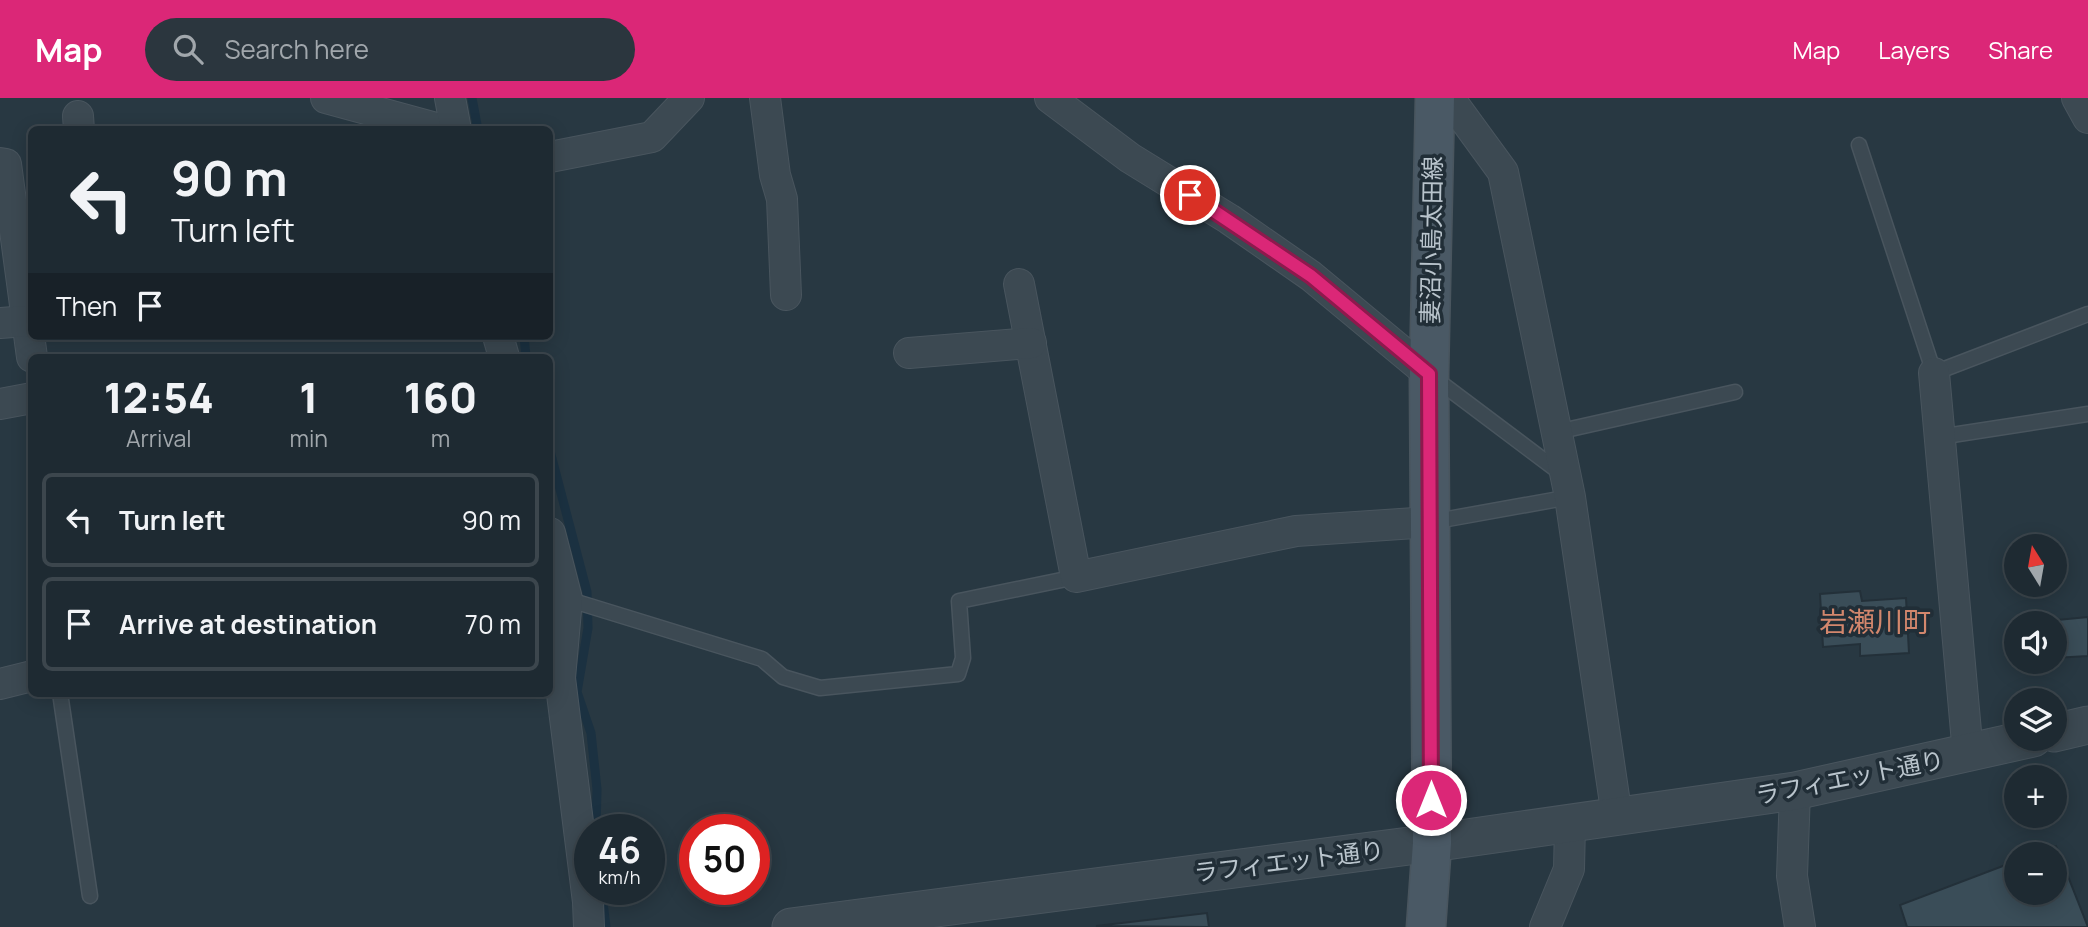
<!DOCTYPE html>
<html lang="en">
<head>
<meta charset="utf-8">
<style>
	:root { --surface:#1e2a32; --page:#2b363e; --text:#f1f3f6; --muted:#a1a7ac; --line:#3c464d; --accent:#db2777 }
	body { margin:0; font-family:Manrope,"Noto Sans JP",sans-serif; background:var(--page); color:var(--text); height:100vh; display:flex; flex-direction:column; font-size:26px; white-space:nowrap }
	* { box-sizing:border-box; margin:0 }
	p { font-size:23px; color:var(--muted) }
	.icon { flex:none; width:38px; height:38px; fill:none; stroke:currentColor; stroke-width:2; stroke-linecap:round; stroke-linejoin:round }
	.map { position:relative; flex:1; overflow:hidden }
	.drawer { position:absolute; left:28px; top:256px; width:525px; height:343px; display:flex; flex-direction:column; background:var(--surface); border-radius:10px; box-shadow:0 4px 18px #0003,0 0 0 2px var(--line) }
	.drawer>* { flex:none }
	.banner { position:absolute; left:28px; top:28px; width:525px; height:214px; border-radius:10px; box-shadow:0 4px 18px #0003,0 0 0 2px var(--line); background:#1e2a32; color:var(--text); overflow:hidden }
	.needle { width:46px; rotate:349deg }
	.tools { position:absolute; left:2004px; top:436px; display:grid; gap:14px }
	.tools a { display:grid; place-items:center; width:63px; height:63px; border-radius:50%; background:var(--surface); box-shadow:0 4px 18px #0003,0 0 0 2px var(--line); font-size:35px }
	.speed { position:absolute; left:574px; top:716px; display:flex; gap:14px; font-size:35px; font-weight:700; text-align:center }
	.speed>* { display:grid; place-content:center; width:91px; height:91px; border-radius:50%; background:var(--surface); box-shadow:0 4px 18px #0003,0 0 0 2px var(--line); line-height:1 }
	.speed small { font-size:18px; font-weight:400 }
	.speed .limit { border:10px solid #d22; background:#fff; color:#111 }
	.pin { position:absolute; display:grid; place-items:center; width:60px; height:60px; color:#fff; margin:-30px; border:4px solid #fff; border-radius:50%; box-shadow:0 2px 7px #0007 }
	.me { position:absolute; width:77px; margin:-38px; rotate:0deg; stroke-linejoin:round; filter:drop-shadow(0 0 5px #0008) }
	.turn { display:flex; align-items:center; gap:24px; height:147px; padding:0 28px; font-size:32px }
	.turn .icon { width:91px; height:91px; stroke-width:2.5 }
	.turn b { display:block; font-size:49px; line-height:60px }
	.then { display:flex; align-items:center; height:66px; padding:0 28px; background:#0003; gap:14px; font-size:26px }
	.eta { display:flex; justify-content:space-evenly; align-items:center; height:119px; text-align:center }
	.eta b { font-size:42px; font-weight:800; line-height:49px }
	ul { padding:0; list-style:none }
	li { display:flex; align-items:center; gap:21px; height:94px; margin:0 14px 10px; padding:0 14px; border:4px solid var(--line); border-radius:10px }
	li div { flex:1 }
	li b { display:block; font-size:26px }
	li em { font-style:normal }
	header { display:flex; align-items:center; gap:42px; box-sizing:border-box; height:98px; padding:0 35px; background:var(--accent); color:#fff }
	header strong { font-size:33px }
	nav { display:flex; gap:38px; margin-inline-start:auto; font-size:24px }
	.search { width:490px; height:63px; background:var(--page); display:flex; align-items:center; gap:18px; box-sizing:border-box; padding:0 24px; border-radius:38px; color:var(--muted); font-size:26px }
	.map>svg:first-child { display:block }
	.lines { fill:none; stroke-linecap:round; stroke-linejoin:round }
	.stream { stroke:#1b3141; stroke-width:9 }
	.building { fill:#3a4d58; stroke:#233039; stroke-width:2 }
	.service-casing { stroke:#49555e; stroke-width:17 }
	.minor-casing { stroke:#49555e; stroke-width:32 }
	.tertiary-casing { stroke:#49555e; stroke-width:39 }
	.secondary-casing { stroke:#49555e; stroke-width:41 }
	.service { stroke:#3c4952; stroke-width:14 }
	.minor { stroke:#3c4952; stroke-width:30 }
	.tertiary { stroke:#3c4952; stroke-width:37 }
	.secondary { stroke:#4a5965; stroke-width:38 }
	.route-casing { stroke:#8e194d; stroke-width:18 }
	.route { stroke:#db2777; stroke-width:12 }
	.labels { text-anchor:middle; stroke-width:7; stroke-linejoin:round; paint-order:stroke }
	.street-label { font-size:24px; fill:#b9c4cc; stroke:#212e37 }
	.quarter-label { font-size:28px; fill:#d3876d; stroke:#212e37 }
</style>
</head>
<body>
<header>
<strong>Map</strong>
<div class="search"><svg class="icon" aria-label="search" viewBox="0 0 24 24"><circle cx="10" cy="10" r="6"/><path d="M15 15l6 6"/></svg>Search here</div>
<nav><a>Map</a><a>Layers</a><a>Share</a></nav>
</header>
<div class="map">
<svg width="2088" height="829" viewBox="0 0 2088 829">
	<rect width="100%" height="100%" fill="#283842"/>
	<g class="lines">
		<g class="stream">
			<polyline points="472,0 478,32"/>
			<polyline points="524,238 526,259"/>
			<polyline points="550,353 587,494 588,530 577,594 591,635 597,691 596,732"/>
			<polyline points="602,796 606,829"/>
		</g>
	</g>
	<g class="building">
		<polygon points="1860,493 1862,503 1906,500 1909,555 1860,558 1860,546 1823,549 1820,496"/>
		<polygon points="2088,519 2088,558 2054,560 2054,525 2047,523"/>
		<polygon points="2056,748 2088,829 1907,829 1900,807 2016,763 2016,794 2054,794 2054,756 2035,756"/>
		<polygon points="1207,815 1209,829 1096,828"/>
	</g>
	<g class="lines">
		<g class="service-casing">
			<g id="service">
				<polyline points="1859,47 1934,275 2088,216"/>
				<polyline points="1433,279 1562,376"/>
				<polyline points="1557,334 1735,294"/>
				<polyline points="1939,339 2088,316"/>
				<polyline points="1431,424 1570,399"/>
				<polyline points="567,501 762,561 783,579 820,590 958,576 963,560 959,503 1076,479"/>
				<polyline points="60,595 90,798"/>
			</g>
		</g>
		<g class="minor-casing">
			<g id="minor">
				<polyline points="326,0 443,32"/>
				<polyline points="450,0 456,32"/>
				<polyline points="765,0 775,77 782,101 786,197"/>
				<polyline points="1050,0 1130,60 1229,121 1311,178 1429,276"/>
				<polyline points="1449,0 1503,74 1570,399 1617,719"/>
				<polyline points="2077,0 2088,20"/>
				<polyline points="78,18 79,32"/>
				<polyline points="550,59 652,39 689,0"/>
				<polyline points="0,65 6,66 32,259"/>
				<polyline points="1019,186 1076,479 1296,433 1430,424"/>
				<polyline points="0,225 27,223"/>
				<polyline points="498,238 504,259"/>
				<polyline points="909,255 1031,245"/>
				<polyline points="1934,275 1968,656"/>
				<polyline points="0,306 32,300"/>
				<polyline points="550,435 567,501 560,580 588,804 589,829"/>
				<polyline points="0,586 32,578"/>
				<polyline points="1795,693 1792,778 1800,829"/>
				<polyline points="1545,829 1569,771 1570,726"/>
			</g>
		</g>
		<g class="tertiary-casing">
			<g id="tertiary">
				<polyline points="2054,635 2088,627"/>
				<polyline points="791,829 1432,745 1795,693 2033,640"/>
			</g>
		</g>
		<g class="secondary-casing">
			<polyline id="secondary" points="1426,829 1432,745 1429,276 1435,0"/>
		</g>
		<use href="#service" class="service"/>
		<use href="#minor" class="minor"/>
		<use href="#tertiary" class="tertiary"/>
		<use href="#secondary" class="secondary"/>
	</g>
	<g class="lines">
		<g class="route-casing">
			<polyline id="route" points="1190,97 1311,178 1429,276 1431,702"/>
		</g>
		<use href="#route" class="route"/>
	</g>
	<g class="labels">
		<g class="street-label">
			<text transform="translate(1432 142) rotate(-89)" y="8">妻沼小島太田線</text>
			<text transform="translate(1850 680) rotate(-11)" y="8">ラフィエット通り</text>
			<text transform="translate(1289 764) rotate(-7)" y="8">ラフィエット通り</text>
		</g>
		<g class="quarter-label">
			<text x="1875" y="534">岩瀬川町</text>
		</g>
	</g>
</svg>
<div class="tools">
<a><svg class="needle" viewBox="-14 -14 28 28"><path d="M0-13l5 13h-10z" fill="#e53935"/><path d="M0 13l5-13h-10z" fill="#a1a7ac"/></svg></a>
<a><svg class="icon" aria-label="sound" viewBox="0 0 24 24"><path d="M4 9h4l5-4v14l-5-4H4zM17 9q2 3 0 6"/></svg></a>
<a><svg class="icon" aria-label="layers" viewBox="0 0 24 24"><path d="M12 4l9 5-9 5-9-5zM3 14l9 5 9-5"/></svg></a>
<a>+</a>
<a>−</a>
</div>
<div class="speed"><div>46<small>km/h</small></div><div class="limit">50</div></div>
<div class="pin" style="left:1190px;top:97px;background:#d93025"><svg class="icon" aria-label="arrive" viewBox="0 0 24 24"><path d="M6 21V4h12l-3 4 3 4H6"/></svg></div>
<svg class="me" style="left:1431px;top:702px" viewBox="-20 -20 40 40"><circle r="17" fill="#db2777" stroke="#fff" stroke-width="3"/><path d="M0-11L8 9 0 5-8 9z" fill="#fff"/></svg>
<div class="banner">
<div class="turn"><svg class="icon" aria-label="left" viewBox="0 0 24 24"><path d="M17 20v-9H6M10 6l-5 5 5 5"/></svg><div><b>90 m</b>Turn left</div></div>
<div class="then">Then<svg class="icon" aria-label="arrive" viewBox="0 0 24 24"><path d="M6 21V4h12l-3 4 3 4H6"/></svg></div>
</div>
<section class="drawer">
<div class="eta">
<div><b>12:54</b><p>Arrival</p></div>
<div><b>1</b><p>min</p></div>
<div><b>160</b><p>m</p></div>
</div>
<ul>
<li><svg class="icon" aria-label="left" viewBox="0 0 24 24"><path d="M17 20v-9H6M10 6l-5 5 5 5"/></svg><div><b>Turn left</b></div><em>90 m</em></li>
<li><svg class="icon" aria-label="arrive" viewBox="0 0 24 24"><path d="M6 21V4h12l-3 4 3 4H6"/></svg><div><b>Arrive at destination</b></div><em>70 m</em></li>
</ul>
</section>
</div>
</body>
</html>
